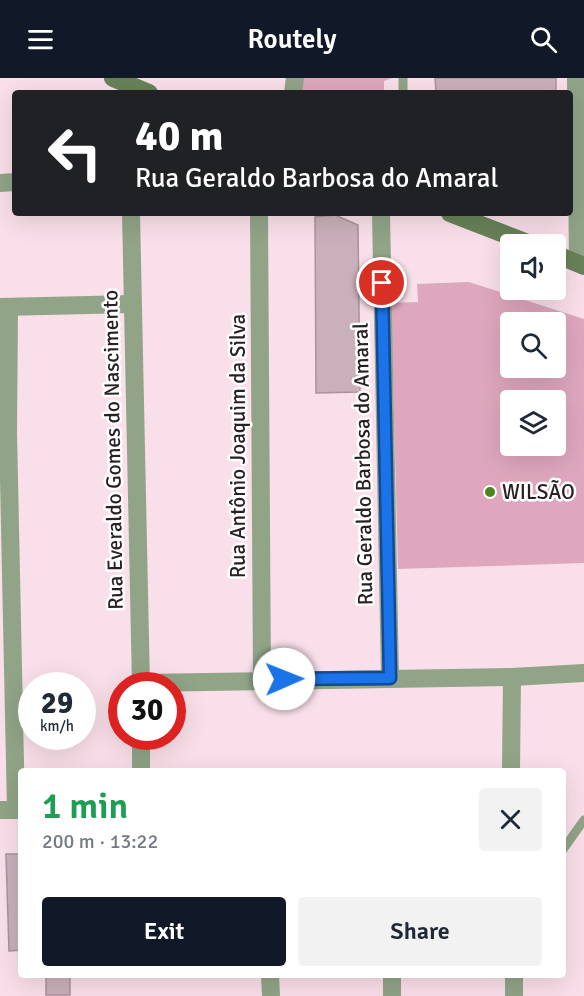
<!DOCTYPE html>
<html lang="en">
<head>
<meta charset="utf-8">
<style>
	:root { --surface:#fff; --page:#f2f2f3; --text:#1f2937; --muted:#747a83; --accent:#111827 }
	body { margin:0; font-family:Signika,sans-serif; background:var(--page); color:var(--text); height:100vh; display:flex; flex-direction:column; font-size:22px; white-space:nowrap }
	* { box-sizing:border-box; margin:0 }
	p { font-size:20px; color:var(--muted) }
	.icon { flex:none; width:33px; height:33px; fill:none; stroke:currentColor; stroke-width:2; stroke-linecap:round; stroke-linejoin:round }
	.map { position:relative; flex:1; overflow:hidden }
	.details { position:absolute; left:18px; top:690px; width:548px; height:210px; display:flex; flex-direction:column; background:var(--surface); border-radius:6px; box-shadow:0 6px 24px #0002 }
	.details>* { flex:none }
	.hud { position:absolute; left:12px; top:12px; width:561px; height:126px; border-radius:6px; box-shadow:0 6px 24px #0002; background:#202124; color:#fff; overflow:hidden }
	.buttons { position:absolute; left:500px; top:156px; display:grid; gap:12px }
	.buttons a { display:grid; place-items:center; width:66px; height:66px; border-radius:6px; background:var(--surface); box-shadow:0 6px 24px #0002; font-size:30px }
	.speed { position:absolute; left:18px; top:594px; display:flex; gap:12px; font-size:30px; font-weight:700; text-align:center }
	.speed>* { display:grid; place-content:center; width:78px; height:78px; border-radius:50%; background:var(--surface); box-shadow:0 6px 24px #0002; line-height:1 }
	.speed small { font-size:15px; font-weight:400 }
	.speed .limit { border:9px solid #d22; background:#fff; color:#111 }
	.pin { position:absolute; display:grid; place-items:center; width:51px; height:51px; color:#fff; margin:-26px; border:3px solid #fff; border-radius:50%; box-shadow:0 2px 6px #0007 }
	.me { position:absolute; width:66px; margin:-33px; rotate:89deg; stroke-linejoin:round; filter:drop-shadow(0 0 4px #0008) }
	.turn { display:flex; align-items:center; gap:21px; height:126px; padding:0 24px; font-size:27px }
	.turn .icon { width:78px; height:78px; stroke-width:2.5 }
	.turn b { display:block; font-size:42px; line-height:51px }
	.round { display:grid; place-items:center; flex:none; width:63px; height:63px; border-radius:6px; background:var(--page) }
	.headline { display:flex; align-items:center; justify-content:space-between; height:102px; padding:0 24px }
	h1 { font-size:36px; font-weight:600; line-height:45px; color:#1e9e55 }
	.button { display:flex; gap:12px; margin-top:auto; padding:12px 24px }
	.button a { flex:1; height:69px; border-radius:6px; background:var(--accent); color:#fff; font-size:24px; font-weight:600; line-height:69px; text-align:center }
	.button a+a { background:var(--page); color:var(--text) }
	header { display:flex; justify-content:space-between; align-items:center; height:78px; padding:0 24px; background:var(--accent); color:#fff; font-size:27px; font-weight:600 }
	.map>svg:first-child { display:block }
	.green { fill:#dea7bd; fill-rule:evenodd }
	.building { fill:#cab0ba; stroke:#ab929c; stroke-width:1.5 }
	.lines { fill:none; stroke-linecap:round; stroke-linejoin:round }
	.lane { stroke:#91a487; stroke-width:9 }
	.street { stroke:#91a487; stroke-width:18 }
	.secondary { stroke:#688258; stroke-width:18 }
	.route-casing { stroke:#114b97; stroke-width:15 }
	.route { stroke:#1a73e8; stroke-width:10 }
	.poi-dot { fill:#4e841c; stroke:#fff; stroke-width:2 }
	.labels { text-anchor:middle; stroke-width:5; stroke-linejoin:round; paint-order:stroke }
	.street-label { font-size:21px; fill:#2a2024; stroke:#fff }
	.poi-label { font-size:21px; fill:#2a2024; stroke:#fff; text-anchor:start }
</style>
</head>
<body>
<header><svg class="icon" aria-label="menu" viewBox="0 0 24 24"><path d="M4 6h16M4 12h16M4 18h16"/></svg>Routely<svg class="icon" aria-label="search" viewBox="0 0 24 24"><circle cx="10" cy="10" r="6"/><path d="M15 15l6 6"/></svg></header>
<div class="map">
<svg width="584" height="918" viewBox="0 0 584 918">
	<rect width="100%" height="100%" fill="#f9dfe9"/>
	<g class="green">
		<polygon points="299,0 392,0 384,3 384,15 299,15"/>
		<path d="M469 204 584 241V485L398 491 391 225 418 224 417 206ZM510 244H555V290H510ZM510 322H555V368H510Z"/>
	</g>
	<g class="building">
		<polygon points="435,0 556,0 556,15 436,15"/>
		<polygon points="335,137 358,147 360,314 316,315 315,139"/>
		<polygon points="6,776 21,776 21,872 9,873"/>
		<rect x="46" y="897" width="24" height="20"/>
	</g>
	<g class="lines">
		<g class="lane">
			<polyline points="403,0 403,15"/>
			<polyline points="562,773 584,742"/>
		</g>
		<g class="street">
			<polyline points="576,0 578,185"/>
			<polyline points="293,15 295,0"/>
			<polyline points="0,105 15,104"/>
			<polyline points="131,135 141,608"/>
			<polyline points="259,135 262,601"/>
			<polyline points="381,135 390,600"/>
			<polyline points="0,229 132,226"/>
			<polyline points="9,229 8,354 16,732"/>
			<polyline points="141,605 512,599 584,595"/>
			<polyline points="141,658 141,693"/>
			<polyline points="511,693 512,599"/>
			<polyline points="0,732 21,732"/>
			<polyline points="270,897 271,918"/>
			<polyline points="392,897 392,918"/>
			<polyline points="514,897 514,918"/>
		</g>
		<g class="secondary">
			<polyline points="113,0 149,15"/>
			<polyline points="450,135 530,166"/>
			<polyline points="555,176 584,188"/>
		</g>
	</g>
	<g class="lines">
		<g class="route-casing">
			<polyline id="route" points="284,601 390,600 382,205"/>
		</g>
		<use href="#route" class="route"/>
	</g>
	<circle class="poi-dot" cx="490" cy="414" r="6"/>
	<g class="labels">
		<g class="street-label">
			<text transform="translate(238 368) rotate(-90)" y="7">Rua Antônio Joaquim da Silva</text>
			<text transform="translate(113 372) rotate(-91)" y="7">Rua Everaldo Gomes do Nascimento</text>
			<text transform="translate(363 386) rotate(-91)" y="7">Rua Geraldo Barbosa do Amaral</text>
		</g>
		<g class="poi-label">
			<text x="502" y="421">WILSÃO</text>
		</g>
	</g>
</svg>
<div class="buttons">
<a><svg class="icon" aria-label="sound" viewBox="0 0 24 24"><path d="M4 9h4l5-4v14l-5-4H4zM17 9q2 3 0 6"/></svg></a>
<a><svg class="icon" aria-label="search" viewBox="0 0 24 24"><circle cx="10" cy="10" r="6"/><path d="M15 15l6 6"/></svg></a>
<a><svg class="icon" aria-label="layers" viewBox="0 0 24 24"><path d="M12 4l9 5-9 5-9-5zM3 14l9 5 9-5"/></svg></a>
</div>
<div class="speed"><div>29<small>km/h</small></div><div class="limit">30</div></div>
<div class="pin" style="left:382px;top:205px;background:#d93025"><svg class="icon" aria-label="arrive" viewBox="0 0 24 24"><path d="M6 21V4h12l-3 4 3 4H6"/></svg></div>
<svg class="me" style="left:284px;top:601px" viewBox="-20 -20 40 40"><circle r="19" fill="#fff"/><path d="M0-13L10 11 0 6-10 11z" fill="#1a73e8"/></svg>
<div class="hud">
<div class="turn"><svg class="icon" aria-label="left" viewBox="0 0 24 24"><path d="M17 20v-9H6M10 6l-5 5 5 5"/></svg><div><b>40 m</b>Rua Geraldo Barbosa do Amaral</div></div>
</div>
<section class="details">
<div class="headline"><div><h1>1 min</h1><p>200 m · 13:22</p></div><a class="round"><svg class="icon" aria-label="close" viewBox="0 0 24 24"><path d="M6 6l12 12M18 6L6 18"/></svg></a></div>
<div class="button"><a>Exit</a><a>Share</a></div>
</section>
</div>
</body>
</html>
